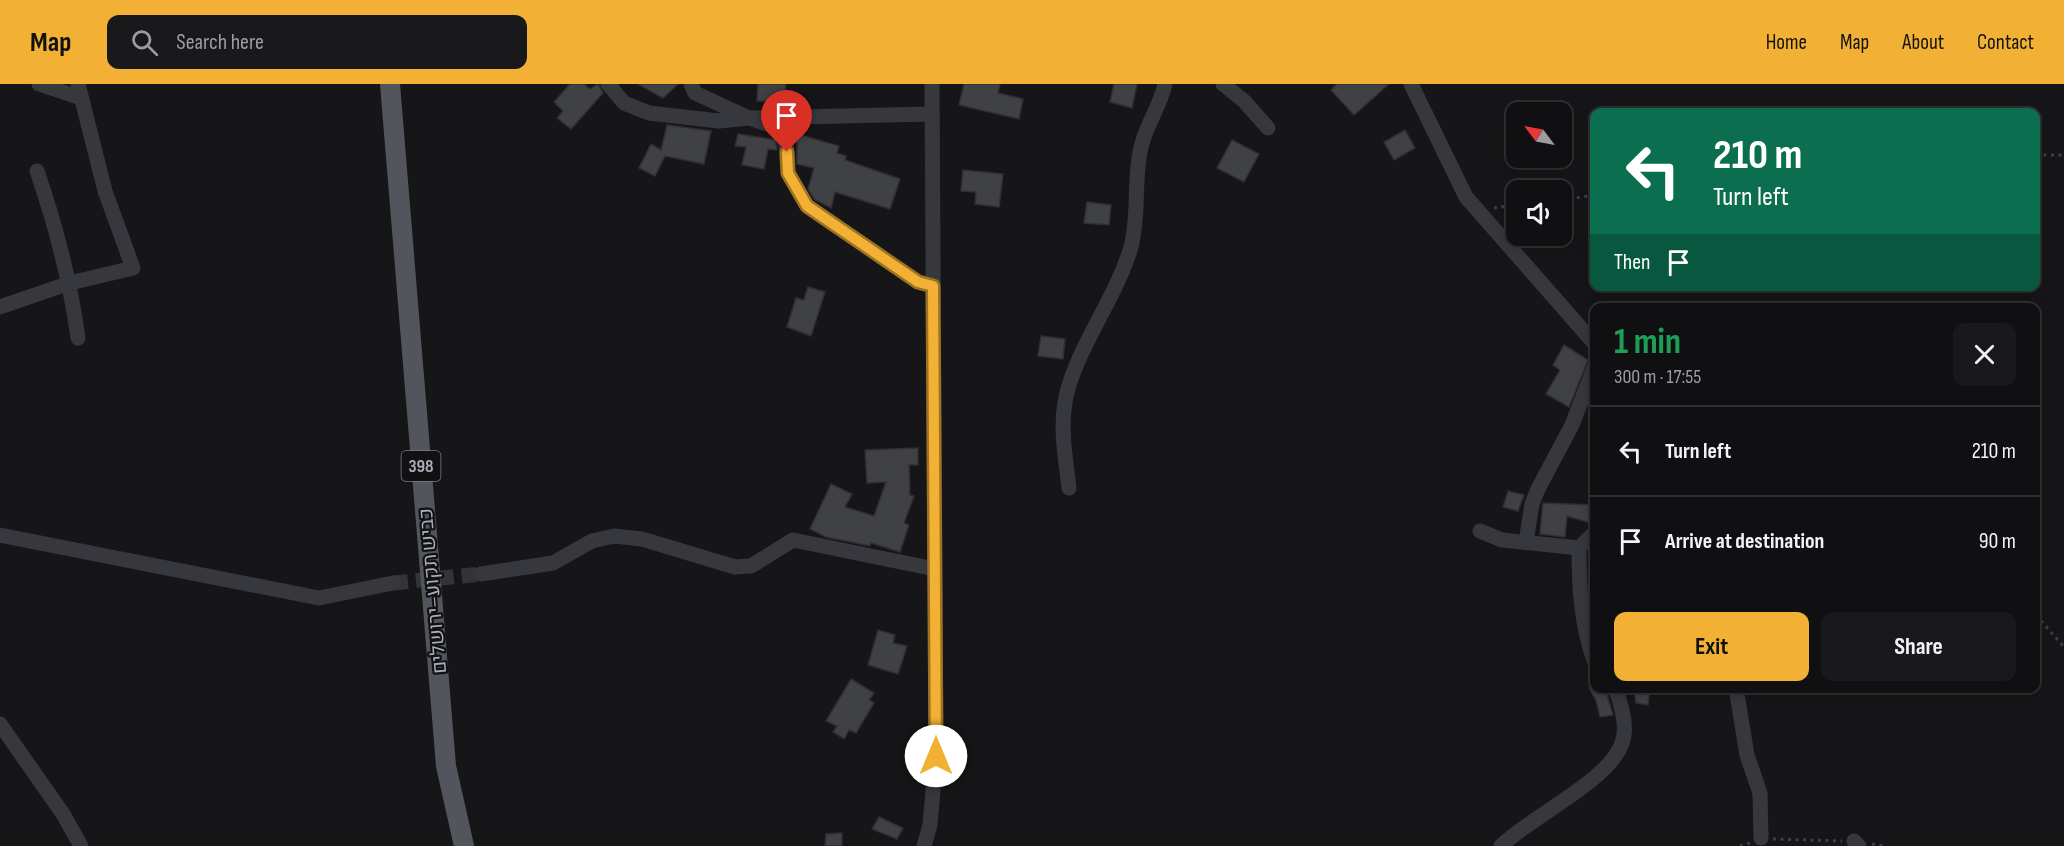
<!DOCTYPE html>
<html lang="en">
<head>
<meta charset="utf-8">
<style>
	:root { --surface:#101012; --page:#19191b; --text:#f1f3f6; --muted:#9c9d9f; --line:#303032; --accent:#f2b134 }
	body { margin:0; font-family:"Sofia Sans Condensed",Heebo,sans-serif; background:var(--page); color:var(--text); height:100vh; display:flex; flex-direction:column; font-size:22px; white-space:nowrap }
	* { box-sizing:border-box; margin:0 }
	p { font-size:20px; color:var(--muted) }
	.icon { flex:none; width:33px; height:33px; fill:none; stroke:currentColor; stroke-width:2; stroke-linecap:round; stroke-linejoin:round }
	.map { position:relative; flex:1; overflow:hidden }
	.details { position:absolute; left:1590px; top:219px; width:450px; height:390px; display:flex; flex-direction:column; background:var(--surface); border-radius:12px; box-shadow:0 3px 15px #0003,0 0 0 2px var(--line) }
	.details>* { flex:none }
	.hud { position:absolute; left:1590px; top:24px; width:450px; height:183px; border-radius:12px; box-shadow:0 3px 15px #0003,0 0 0 2px var(--line); background:#0b6e4f; color:#fff; overflow:hidden }
	.needle { width:39px; rotate:302deg }
	.buttons { position:absolute; left:1506px; top:18px; display:grid; gap:12px }
	.buttons a { display:grid; place-items:center; width:66px; height:66px; border-radius:12px; background:var(--surface); box-shadow:0 3px 15px #0003,0 0 0 2px var(--line); font-size:30px }
	.pin { position:absolute; display:grid; place-items:center; width:51px; height:51px; color:#fff; margin:-62px -26px; border-radius:50% 50% 50% 0; rotate:-45deg; box-shadow:0 0 6px #0007 }
	.pin .icon { rotate:45deg }
	.me { position:absolute; width:66px; margin:-33px; rotate:0deg; stroke-linejoin:round; filter:drop-shadow(0 0 4px #0008) }
	.turn { display:flex; align-items:center; gap:21px; height:126px; padding:0 24px; font-size:27px }
	.turn .icon { width:78px; height:78px; stroke-width:2.5 }
	.turn b { display:block; font-size:42px; line-height:51px }
	.then { display:flex; align-items:center; height:57px; padding:0 24px; background:#0003; gap:12px; font-size:22px }
	.round { display:grid; place-items:center; flex:none; width:63px; height:63px; border-radius:12px; background:var(--page) }
	.head { display:flex; align-items:center; justify-content:space-between; height:102px; padding:0 24px }
	h1 { font-size:36px; font-weight:700; line-height:45px; color:#1e9e55 }
	.cta { display:flex; gap:12px; margin-top:auto; padding:12px 24px }
	.cta a { flex:1; height:69px; border-radius:12px; background:var(--accent); color:#111; font-size:24px; font-weight:700; line-height:69px; text-align:center }
	.cta a+a { background:var(--page); color:var(--text) }
	ul { padding:0; list-style:none }
	li { display:flex; align-items:center; gap:18px; height:90px; padding:0 24px; border-top:2px solid var(--line) }
	li div { flex:1 }
	li b { display:block; font-size:22px }
	li em { font-style:normal }
	header { display:flex; align-items:center; gap:36px; box-sizing:border-box; height:84px; padding:0 30px; background:var(--accent); color:#111 }
	header strong { font-size:28px }
	nav { display:flex; gap:33px; margin-inline-start:auto; font-size:21px }
	.search { width:420px; height:54px; background:var(--page); display:flex; align-items:center; gap:15px; box-sizing:border-box; padding:0 21px; border-radius:12px; color:var(--muted); font-size:22px }
	.map>svg:first-child { display:block }
	.building { fill:#404145; stroke:#303034; stroke-width:1.5 }
	.lines { fill:none; stroke-linecap:round; stroke-linejoin:round }
	.minor-tunnel { stroke:#333438; stroke-width:15; stroke-dasharray:15 8; stroke-linecap:butt }
	.path { stroke:#3d3f44; stroke-width:3; stroke-dasharray:3 4.5; stroke-linecap:butt }
	.minor { stroke:#37383d; stroke-width:15 }
	.major { stroke:#53555c; stroke-width:20 }
	.route-casing { stroke:#9d7322; stroke-width:15 }
	.route { stroke:#f2b134; stroke-width:10 }
	.labels { text-anchor:middle; stroke-width:4.5; stroke-linejoin:round; paint-order:stroke }
	.shield { fill:#111113; stroke:#7b7e86; stroke-width:1.5 }
	.shield-label { font-size:18px; font-weight:bold; fill:#a8adb8 }
	.street-label { font-size:20px; fill:#a8adb8; stroke:#111113 }
</style>
</head>
<body>
<header>
<strong>Map</strong>
<div class="search"><svg class="icon" aria-label="search" viewBox="0 0 24 24"><circle cx="10" cy="10" r="6"/><path d="M15 15l6 6"/></svg>Search here</div>
<nav><a>Home</a><a>Map</a><a>About</a><a>Contact</a></nav>
</header>
<div class="map">
<svg width="2064" height="762" viewBox="0 0 2064 762">
	<rect width="100%" height="100%" fill="#161618"/>
	<g class="building">
		<polygon points="570,0 584,0 590,5 598,0 603,9 571,45 557,34 563,27 554,18"/>
		<polygon points="638,0 678,0 663,14"/>
		<polygon points="758,0 786,0 784,18 757,17"/>
		<polygon points="964,0 1000,0 998,9 1023,15 1019,35 959,21"/>
		<polygon points="1114,0 1137,0 1132,24 1110,18"/>
		<polygon points="1337,0 1389,0 1354,31 1331,6"/>
		<polygon points="667,41 711,47 704,80 665,72 655,92 639,84 651,60 661,66"/>
		<polygon points="1405,46 1415,64 1394,76 1384,58"/>
		<polygon points="738,50 776,56 777,66 768,65 764,85 742,81 746,63 735,62"/>
		<polygon points="797,50 839,62 837,69 846,72 845,76 900,95 890,125 835,108 831,124 814,115 808,105 814,84 797,80"/>
		<polygon points="1232,56 1259,70 1244,98 1217,84"/>
		<polygon points="963,86 1003,90 999,123 975,120 976,108 961,107"/>
		<polygon points="1087,118 1111,121 1109,141 1084,139"/>
		<polygon points="808,203 825,208 811,252 787,243 796,214 804,216"/>
		<polygon points="1041,252 1065,255 1063,275 1038,272"/>
		<polygon points="1564,261 1588,276 1569,323 1546,310 1560,286 1553,281"/>
		<polygon points="918,364 918,381 909,381 910,411 914,412 904,439 909,441 900,468 871,459 870,462 826,453 810,445 831,400 852,410 845,423 874,432 886,398 867,399 865,366"/>
		<polygon points="1508,407 1524,411 1518,427 1503,423"/>
		<polygon points="1543,419 1594,421 1594,440 1567,432 1565,453 1540,450"/>
		<polygon points="878,546 895,551 893,559 907,562 898,590 868,581"/>
		<polygon points="851,595 874,609 869,616 874,619 856,649 849,646 844,655 833,648 837,642 826,637"/>
		<polygon points="1589,604 1605,604 1613,631 1600,633 1596,616"/>
		<polygon points="1634,604 1650,604 1648,621 1636,619"/>
		<polygon points="879,733 903,744 897,755 872,745"/>
		<polygon points="842,749 842,762 825,762 826,750"/>
	</g>
	<g class="lines">
		<polyline class="minor-tunnel" points="393,499 481,490"/>
		<g class="path">
			<polyline points="2036,71 2064,71"/>
			<polyline points="1562,116 1594,111"/>
			<polyline points="1494,124 1516,121"/>
			<polyline points="2036,531 2064,563"/>
			<polyline points="1773,755 1842,757"/>
			<polyline points="1872,760 1885,762"/>
			<polyline points="1740,762 1750,759"/>
		</g>
		<g class="minor">
			<polyline points="39,0 81,14"/>
			<polyline points="608,0 624,19 649,29 719,37 749,34 785,46 788,89 807,122 918,198 933,202"/>
			<polyline points="691,0 695,9 749,34 932,30"/>
			<polyline points="1223,0 1244,17 1268,44"/>
			<polyline points="1411,0 1466,113 1594,259"/>
			<path d="M37 87C56 142 70 196 78 254"/>
			<polyline points="0,223 70,199 133,184 105,107 78,0"/>
			<path d="M1069 404C1066 376 1060 347 1065 318 1073 269 1116 215 1131 163 1139 133 1134 99 1140 68 1144 43 1160 24 1165 0"/>
			<polyline points="1480,447 1502,456 1579,464"/>
			<path d="M1594 449 1579 464C1579 502 1581 541 1594 576"/>
			<polyline points="0,451 319,514 393,499"/>
			<polyline points="1526,458 1532,420 1538,405 1572,341 1594,284"/>
			<polyline points="481,490 553,479 592,457 614,452 642,455 735,483 751,482 793,456 935,485"/>
			<polyline points="1736,604 1747,671 1760,709 1761,754"/>
			<polyline points="0,640 63,730 81,762"/>
			<polyline points="1854,757 1859,762"/>
			<polyline points="924,762 930,741 936,672 932,0"/>
			<path d="M1501 762C1533 731 1609 697 1622 659 1628 643 1621 619 1615 604"/>
		</g>
		<polyline class="major" points="390,0 446,682 464,762"/>
	</g>
	<g class="lines">
		<g class="route-casing">
			<polyline id="route" points="787,68 788,89 807,122 918,198 933,202 936,672"/>
		</g>
		<use href="#route" class="route"/>
	</g>
	<g class="labels">
		<rect class="shield" x="401.5" y="367" width="39" height="30" rx="4.5"/>
		<g class="shield-label">
			<text x="421" y="388">398</text>
		</g>
		<g class="street-label">
			<text transform="translate(432 507) rotate(-95)" y="7">כביש תקוע–ירושלים</text>
		</g>
	</g>
</svg>
<div class="buttons">
<a><svg class="needle" viewBox="-14 -14 28 28"><path d="M0-13l5 13h-10z" fill="#e53935"/><path d="M0 13l5-13h-10z" fill="#9c9d9f"/></svg></a>
<a><svg class="icon" aria-label="sound" viewBox="0 0 24 24"><path d="M4 9h4l5-4v14l-5-4H4zM17 9q2 3 0 6"/></svg></a>
</div>
<div class="pin" style="left:787px;top:68px;background:#d93025"><svg class="icon" aria-label="arrive" viewBox="0 0 24 24"><path d="M6 21V4h12l-3 4 3 4H6"/></svg></div>
<svg class="me" style="left:936px;top:672px" viewBox="-20 -20 40 40"><circle r="19" fill="#fff"/><path d="M0-13L10 11 0 6-10 11z" fill="#f2b134"/></svg>
<div class="hud">
<div class="turn"><svg class="icon" aria-label="left" viewBox="0 0 24 24"><path d="M17 20v-9H6M10 6l-5 5 5 5"/></svg><div><b>210 m</b>Turn left</div></div>
<div class="then">Then<svg class="icon" aria-label="arrive" viewBox="0 0 24 24"><path d="M6 21V4h12l-3 4 3 4H6"/></svg></div>
</div>
<section class="details">
<div class="head"><div><h1>1 min</h1><p>300 m · 17:55</p></div><a class="round"><svg class="icon" aria-label="close" viewBox="0 0 24 24"><path d="M6 6l12 12M18 6L6 18"/></svg></a></div>
<ul>
<li><svg class="icon" aria-label="left" viewBox="0 0 24 24"><path d="M17 20v-9H6M10 6l-5 5 5 5"/></svg><div><b>Turn left</b></div><em>210 m</em></li>
<li><svg class="icon" aria-label="arrive" viewBox="0 0 24 24"><path d="M6 21V4h12l-3 4 3 4H6"/></svg><div><b>Arrive at destination</b></div><em>90 m</em></li>
</ul>
<div class="cta"><a>Exit</a><a>Share</a></div>
</section>
</div>
</body>
</html>
